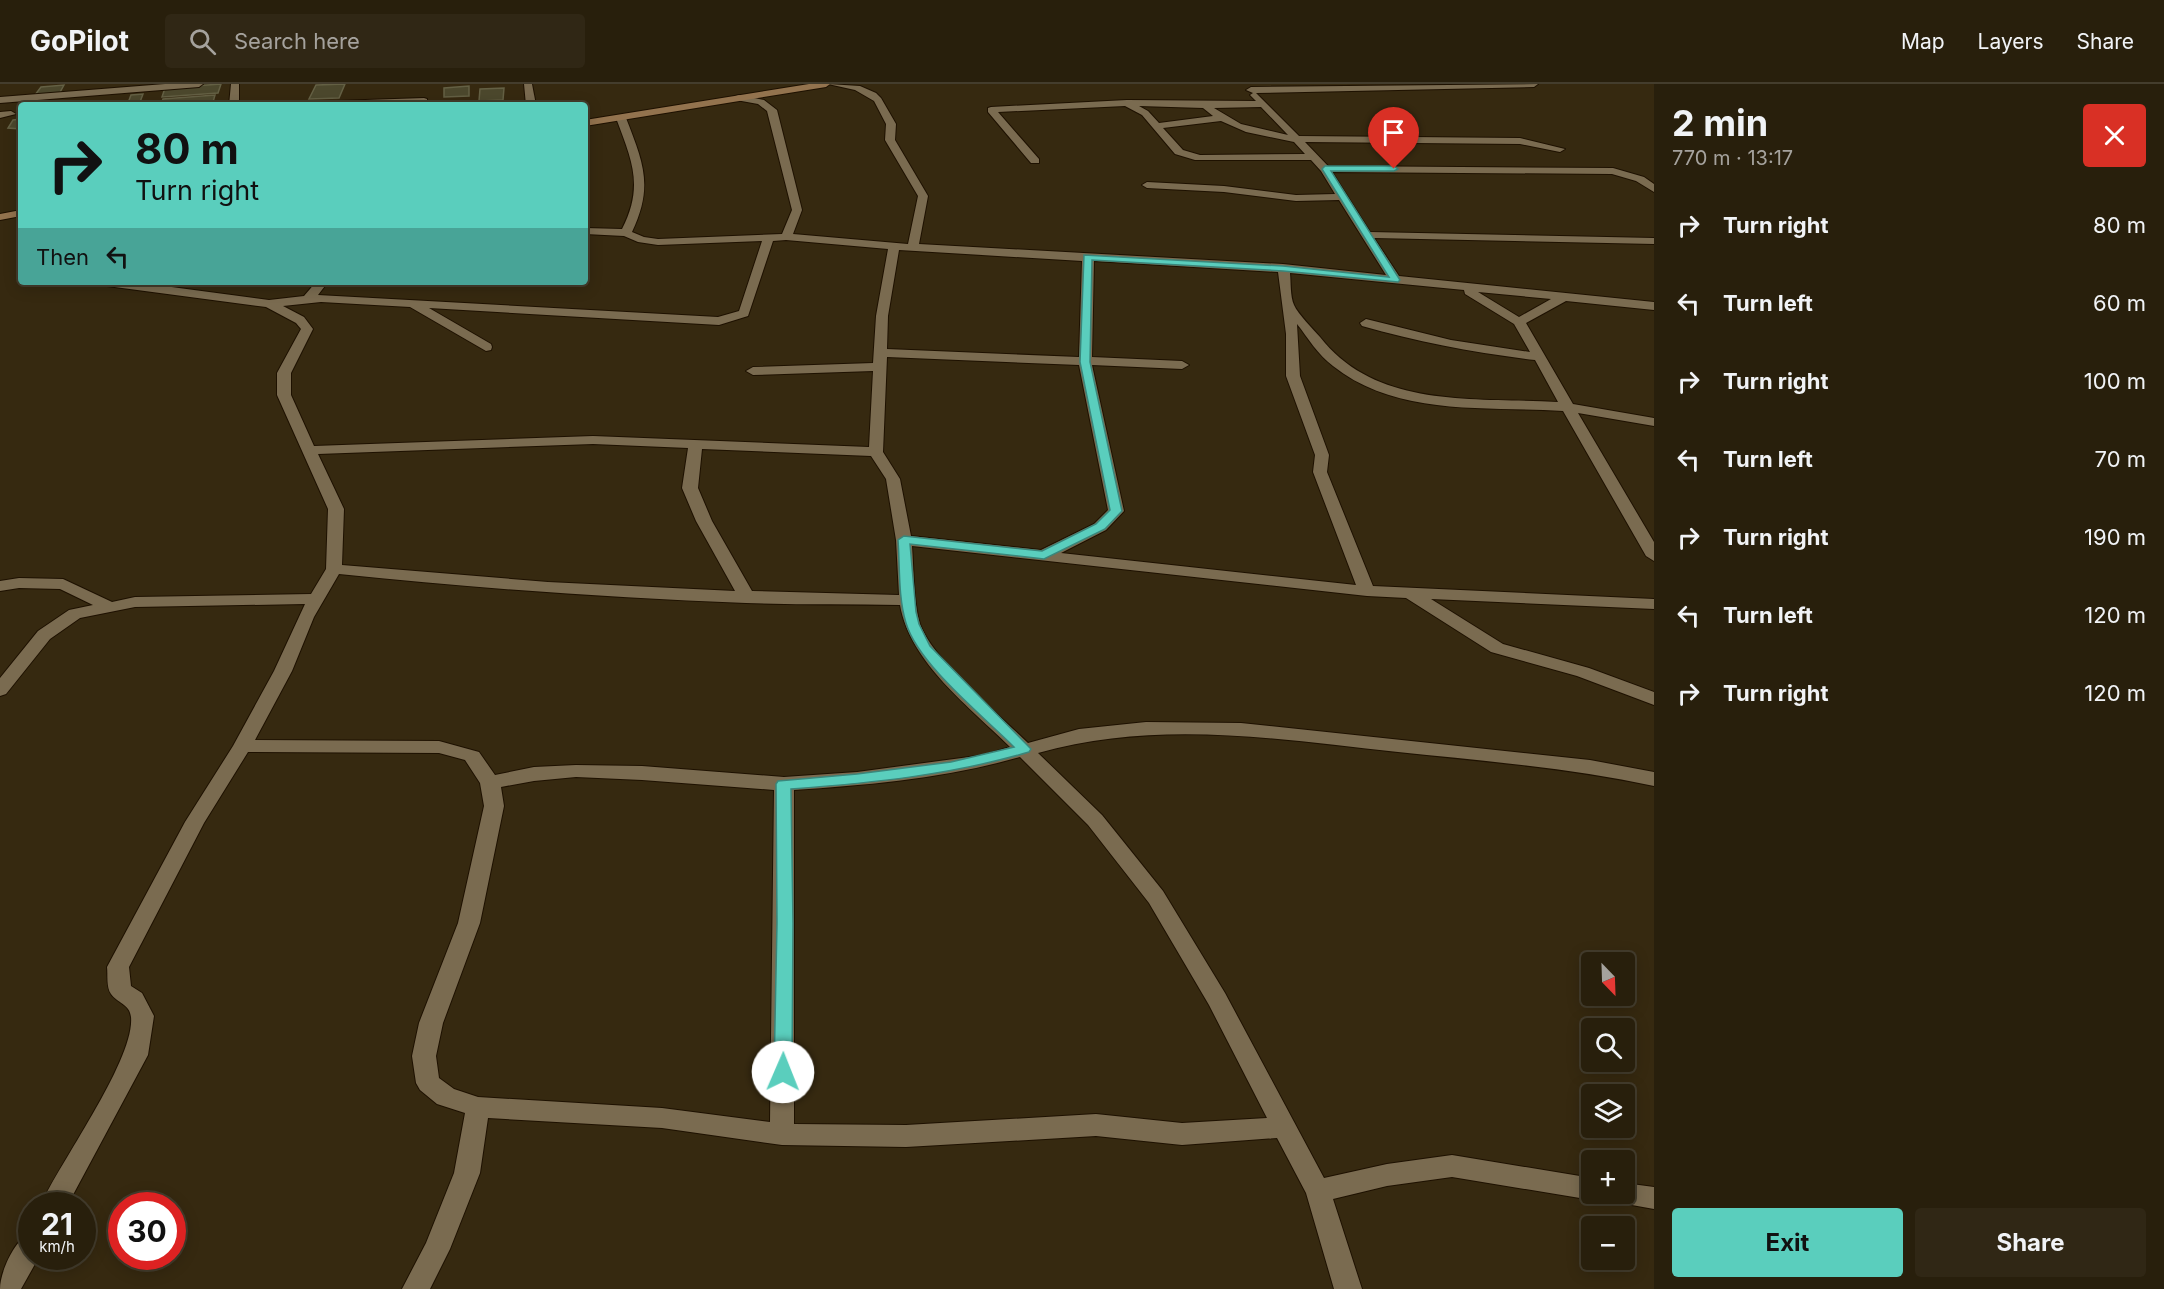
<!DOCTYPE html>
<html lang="en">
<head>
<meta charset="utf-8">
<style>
	:root { --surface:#281f0c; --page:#302715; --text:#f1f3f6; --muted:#a5a29d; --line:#443d2d; --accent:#5acebd }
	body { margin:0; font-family:Inter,sans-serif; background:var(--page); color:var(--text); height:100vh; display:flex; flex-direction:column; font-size:22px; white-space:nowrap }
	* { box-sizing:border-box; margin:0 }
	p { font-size:20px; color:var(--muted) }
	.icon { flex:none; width:33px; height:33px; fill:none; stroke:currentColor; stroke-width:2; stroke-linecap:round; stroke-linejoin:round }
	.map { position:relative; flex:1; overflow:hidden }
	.side { display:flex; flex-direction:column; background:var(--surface); width:510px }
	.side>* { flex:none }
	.hud { position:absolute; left:18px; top:18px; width:570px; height:183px; border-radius:6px; box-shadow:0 3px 15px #0003,0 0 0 2px var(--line); background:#5acebd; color:#111; overflow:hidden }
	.needle { width:39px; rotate:157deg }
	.controls { position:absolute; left:1581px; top:868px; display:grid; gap:12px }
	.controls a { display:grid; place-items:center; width:54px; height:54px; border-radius:6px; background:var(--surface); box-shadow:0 3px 15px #0003,0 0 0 2px var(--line); font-size:30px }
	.speed { position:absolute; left:18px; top:1108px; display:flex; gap:12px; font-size:30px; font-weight:700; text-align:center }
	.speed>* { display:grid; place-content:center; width:78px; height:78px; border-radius:50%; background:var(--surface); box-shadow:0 3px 15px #0003,0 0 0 2px var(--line); line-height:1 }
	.speed small { font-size:15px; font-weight:400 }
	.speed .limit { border:9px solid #d22; background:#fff; color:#111 }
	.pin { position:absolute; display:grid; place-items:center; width:51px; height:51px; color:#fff; margin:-62px -26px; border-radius:50% 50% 50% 0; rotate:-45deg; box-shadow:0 0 6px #0007 }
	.pin .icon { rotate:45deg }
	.me { position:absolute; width:66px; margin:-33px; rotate:1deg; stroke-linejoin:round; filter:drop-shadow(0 0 4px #0008) }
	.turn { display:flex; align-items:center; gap:21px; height:126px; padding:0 18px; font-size:27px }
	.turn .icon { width:78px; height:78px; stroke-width:2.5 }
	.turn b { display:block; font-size:42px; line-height:51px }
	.then { display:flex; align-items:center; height:57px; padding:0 18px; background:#0003; gap:12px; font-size:22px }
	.round { display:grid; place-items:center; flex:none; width:63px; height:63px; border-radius:6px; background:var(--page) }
	.summary { display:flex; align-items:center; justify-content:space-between; height:102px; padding:0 18px }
	h1 { font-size:36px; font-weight:700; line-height:45px }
	.action { display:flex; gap:12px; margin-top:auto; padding:12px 18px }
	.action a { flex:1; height:69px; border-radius:6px; background:var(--accent); color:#111; font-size:24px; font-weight:700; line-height:69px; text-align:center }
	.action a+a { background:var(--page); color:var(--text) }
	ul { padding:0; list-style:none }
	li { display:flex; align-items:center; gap:18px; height:78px; padding:0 18px }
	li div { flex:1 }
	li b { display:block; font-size:22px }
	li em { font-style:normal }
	header { display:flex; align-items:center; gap:36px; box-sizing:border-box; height:84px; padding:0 30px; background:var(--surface); border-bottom:2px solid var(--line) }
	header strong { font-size:28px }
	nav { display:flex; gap:33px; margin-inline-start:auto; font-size:21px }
	.search { width:420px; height:54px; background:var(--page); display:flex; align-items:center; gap:15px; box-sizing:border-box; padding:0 21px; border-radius:6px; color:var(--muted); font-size:22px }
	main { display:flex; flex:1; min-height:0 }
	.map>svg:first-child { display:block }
	.building { fill:#4c482d; stroke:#646044; stroke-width:1.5 }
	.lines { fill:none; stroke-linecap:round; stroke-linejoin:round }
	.street-casing { stroke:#1e1100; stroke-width:2 }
	.secondary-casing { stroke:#1e1100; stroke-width:2 }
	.street { fill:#7a6b50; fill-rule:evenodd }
	.secondary { fill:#93734e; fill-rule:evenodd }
	.route { fill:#5acebd; stroke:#3a867b; stroke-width:1.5 }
</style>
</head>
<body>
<header>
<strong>GoPilot</strong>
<div class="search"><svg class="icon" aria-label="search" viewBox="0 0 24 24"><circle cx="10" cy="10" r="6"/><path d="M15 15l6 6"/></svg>Search here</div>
<nav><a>Map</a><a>Layers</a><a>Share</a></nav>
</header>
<main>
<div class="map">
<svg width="1654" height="1205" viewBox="0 0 1654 1205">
	<rect width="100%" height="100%" fill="#362910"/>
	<g class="building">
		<polygon points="221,0 218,9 162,13 165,4"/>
		<polygon points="345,0 339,14 309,15 316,1"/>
		<polygon points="64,1 59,10 35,11 41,3"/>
		<polygon points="469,2 469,12 444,13 444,4"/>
		<polygon points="504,4 503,16 479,17 480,5"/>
		<polygon points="143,10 140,18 128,19 131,11"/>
		<polygon points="215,11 213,18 161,21 163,15"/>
		<polygon points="21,35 21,45 8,44 13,36"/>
	</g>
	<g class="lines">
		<g class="street-casing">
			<g id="street">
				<polygon points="165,0 203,0 199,3 0,19 0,13"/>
				<polygon points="231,0 239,0 239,21 229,21"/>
				<polygon points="524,0 532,0 536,21 526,21"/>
				<path d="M828 0 860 2 876 9 881 14 896 40 895 56 928 112 919 160 1283 180 1386 191 1339 116 1296 117 1224 108 1147 104 1142 101 1147 98 1224 102 1296 111 1335 110 1321 87 1311 76H1195L1175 70 1142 31 1125 22 998 28 1039 75V79H1031L988 28V24L991 23 1127 16 1256 17 1250 11 1253 9 1246 6 1251 3 1538 0 1534 3 1256 9 1299 52 1520 54 1565 65 1560 68 1520 60 1305 58 1328 82 1613 84 1644 93 1654 100V108L1636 97 1612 90 1332 88 1370 148 1654 154V160L1374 154 1399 192 1654 218V226L1566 217 1526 239 1573 320 1654 334V342L1578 329 1654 458V477L1646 472 1563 327C1486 322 1397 333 1333 282 1318 271 1308 254 1297 240L1300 292 1329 371 1327 388 1373 502 1654 515V525L1431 515 1503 560 1589 584 1654 608V621L1577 592 1491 568 1406 514 1367 512 912 462C914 487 913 516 920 540 932 575 999 631 1028 659L1079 645 1146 638 1241 639 1590 676 1654 688V702C1569 684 1484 677 1398 668 1277 655 1158 635 1038 669L1102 731 1163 807 1225 909 1324 1094 1387 1080 1452 1071 1592 1094V1110H1602L1601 1113 1592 1116 1452 1093 1387 1102 1333 1115 1362 1205H1334L1306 1109 1277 1054 1182 1061 1096 1052 906 1063 782 1061 662 1044 488 1034 480 1089 450 1165 430 1205H402L426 1159 454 1089 465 1029 437 1020 420 1006 416 999 412 972 419 939 458 839 484 722 480 699 465 676 439 669 248 668 204 739 129 883 131 902 142 909 154 932 148 971 67 1122H40C60 1078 135 975 131 933 130 920 117 919 111 910 106 903 108 891 107 883L185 738 233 662 274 587 305 520 135 523 80 534 50 555 6 610 0 612V594L38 547 69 526 93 521 60 505 19 504 0 507V497L19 494 63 495 112 518 135 513 311 510 326 485 328 425 277 311V289L301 245 296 239 266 223 107 202 101 198H134L269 216 304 212 316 198H328L318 211 718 233 739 227 762 157 658 161 638 158 624 152 585 150V144L622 145C644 102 632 77 616 34L621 31 626 34C643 78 654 102 632 148L644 153 658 155 782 150 792 126 767 27 758 20 736 16V12L739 11 764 16 777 26 802 126 793 150 908 160 918 112 885 56 886 40 874 17 855 6ZM1139 22 1203 24 1213 32 1159 39 1148 27ZM1261 23 1288 51 1241 40 1214 24ZM1221 37 1246 48 1294 58 1305 70 1200 71 1183 66 1163 44ZM786 156 888 165 876 232 873 279 753 283 746 287 753 291 873 287 869 363 593 352 314 362 291 311V289L313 245 304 233 283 222 321 218 410 223 486 267 491 266 492 263 491 260 429 224 719 241 748 232 773 157ZM899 166 1082 177 1079 273 887 265 888 232ZM1094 177 1278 188 1286 250V292L1315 371 1313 388 1356 501 1061 469 1106 446 1124 427 1092 281 1182 285 1189 281 1182 277 1092 273ZM1290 189 1464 206 1465 210 1514 240 1530 268 1451 256 1366 235 1360 239 1362 242C1418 258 1476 269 1535 276L1558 318C1476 313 1377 326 1320 253 1313 245 1298 230 1294 221 1290 212 1291 198 1290 189ZM1478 208 1551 215 1519 233ZM887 273 1079 281 1108 426 1094 440 1041 466 911 452 900 395 883 368ZM593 360 688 364 682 404 696 437 735 507 548 498 342 481 344 425 318 370ZM702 365 871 372 886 395 896 456 899 511 752 507 712 437 698 404ZM339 490C474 504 611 514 746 519 797 521 849 520 900 521 910 579 971 624 1010 663L984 671 857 688 784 693 642 682 576 681 534 683 495 691 479 668 439 657 255 656 292 587 314 533ZM1020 673 1088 741 1149 819 1209 921 1267 1034 1182 1039 1096 1030 906 1041 794 1040V706C870 701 947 694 1020 673ZM576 693 642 696 774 706 770 1038 662 1024 478 1013 454 1005 439 994 436 972 443 939 480 839 504 722 501 703 534 697Z"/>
				<polygon points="424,14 427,15 427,19 302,21 307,18"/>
				<polygon points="0,28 11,27 16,30 0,34"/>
				<polygon points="1624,1099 1654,1103 1654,1125 1615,1118 1611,1110 1624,1110"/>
				<path d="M32 1148V1173H39L21 1205H0C0 1188 15 1154 32 1148Z"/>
			</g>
		</g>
		<g class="secondary-casing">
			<g id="secondary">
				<polygon points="809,0 830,0 826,3 585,42 585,36"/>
				<polygon points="21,126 21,132 0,136 0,130"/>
			</g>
		</g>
		<use href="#street" class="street"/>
		<use href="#secondary" class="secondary"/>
	</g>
	<path class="route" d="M1325 82H1394L1398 85 1394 87H1331L1400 196 1398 198 1283 187 1092 176 1090 278 1122 427 1105 445 1044 475 910 460 916 528 919 540 930 562 1031 665 1029 668C951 691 872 699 791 705L793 839 792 988 789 993 783 995 776 993 774 988 777 839 776 700 778 697 857 690 951 678 1014 663C983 632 918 580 906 539 898 513 900 482 898 456L904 452 1042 467 1096 440 1110 426 1080 278 1084 171 1283 182 1389 193 1322 85Z"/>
</svg>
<div class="controls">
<a><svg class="needle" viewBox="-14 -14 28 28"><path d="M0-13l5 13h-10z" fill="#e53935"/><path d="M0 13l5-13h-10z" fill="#a5a29d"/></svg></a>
<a><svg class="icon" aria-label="search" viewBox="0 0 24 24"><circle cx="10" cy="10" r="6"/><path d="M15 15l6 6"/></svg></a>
<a><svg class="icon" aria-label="layers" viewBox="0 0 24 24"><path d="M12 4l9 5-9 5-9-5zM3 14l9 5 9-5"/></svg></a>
<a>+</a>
<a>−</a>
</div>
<div class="speed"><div>21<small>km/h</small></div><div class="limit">30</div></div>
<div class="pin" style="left:1394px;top:85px;background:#d93025"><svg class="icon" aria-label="arrive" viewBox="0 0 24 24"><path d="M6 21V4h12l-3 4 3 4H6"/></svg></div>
<svg class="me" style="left:783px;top:988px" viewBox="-20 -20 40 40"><circle r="19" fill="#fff"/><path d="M0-13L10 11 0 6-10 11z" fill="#5acebd"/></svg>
<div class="hud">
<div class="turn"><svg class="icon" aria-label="right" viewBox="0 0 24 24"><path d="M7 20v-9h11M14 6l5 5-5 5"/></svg><div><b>80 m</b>Turn right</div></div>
<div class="then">Then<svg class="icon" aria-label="left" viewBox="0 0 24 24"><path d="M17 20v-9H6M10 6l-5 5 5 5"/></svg></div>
</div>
</div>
<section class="side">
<div class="summary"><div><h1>2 min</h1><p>770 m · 13:17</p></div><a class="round" style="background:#d93025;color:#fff"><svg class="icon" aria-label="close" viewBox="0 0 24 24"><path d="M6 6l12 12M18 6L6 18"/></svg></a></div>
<ul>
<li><svg class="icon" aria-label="right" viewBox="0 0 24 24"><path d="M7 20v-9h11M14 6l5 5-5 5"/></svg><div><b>Turn right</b></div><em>80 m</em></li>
<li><svg class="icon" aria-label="left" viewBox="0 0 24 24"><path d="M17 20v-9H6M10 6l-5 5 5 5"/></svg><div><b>Turn left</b></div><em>60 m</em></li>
<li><svg class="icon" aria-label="right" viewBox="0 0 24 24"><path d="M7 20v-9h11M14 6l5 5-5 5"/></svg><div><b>Turn right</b></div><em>100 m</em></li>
<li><svg class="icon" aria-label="left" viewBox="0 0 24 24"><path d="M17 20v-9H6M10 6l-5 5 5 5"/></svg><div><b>Turn left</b></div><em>70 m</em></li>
<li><svg class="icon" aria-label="right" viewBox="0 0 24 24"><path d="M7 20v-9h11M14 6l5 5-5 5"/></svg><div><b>Turn right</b></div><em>190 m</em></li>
<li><svg class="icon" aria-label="left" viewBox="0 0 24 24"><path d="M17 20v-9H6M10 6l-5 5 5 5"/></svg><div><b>Turn left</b></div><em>120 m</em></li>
<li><svg class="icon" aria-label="right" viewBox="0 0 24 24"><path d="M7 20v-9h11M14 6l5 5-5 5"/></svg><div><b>Turn right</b></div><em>120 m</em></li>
</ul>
<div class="action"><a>Exit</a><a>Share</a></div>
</section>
</main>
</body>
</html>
